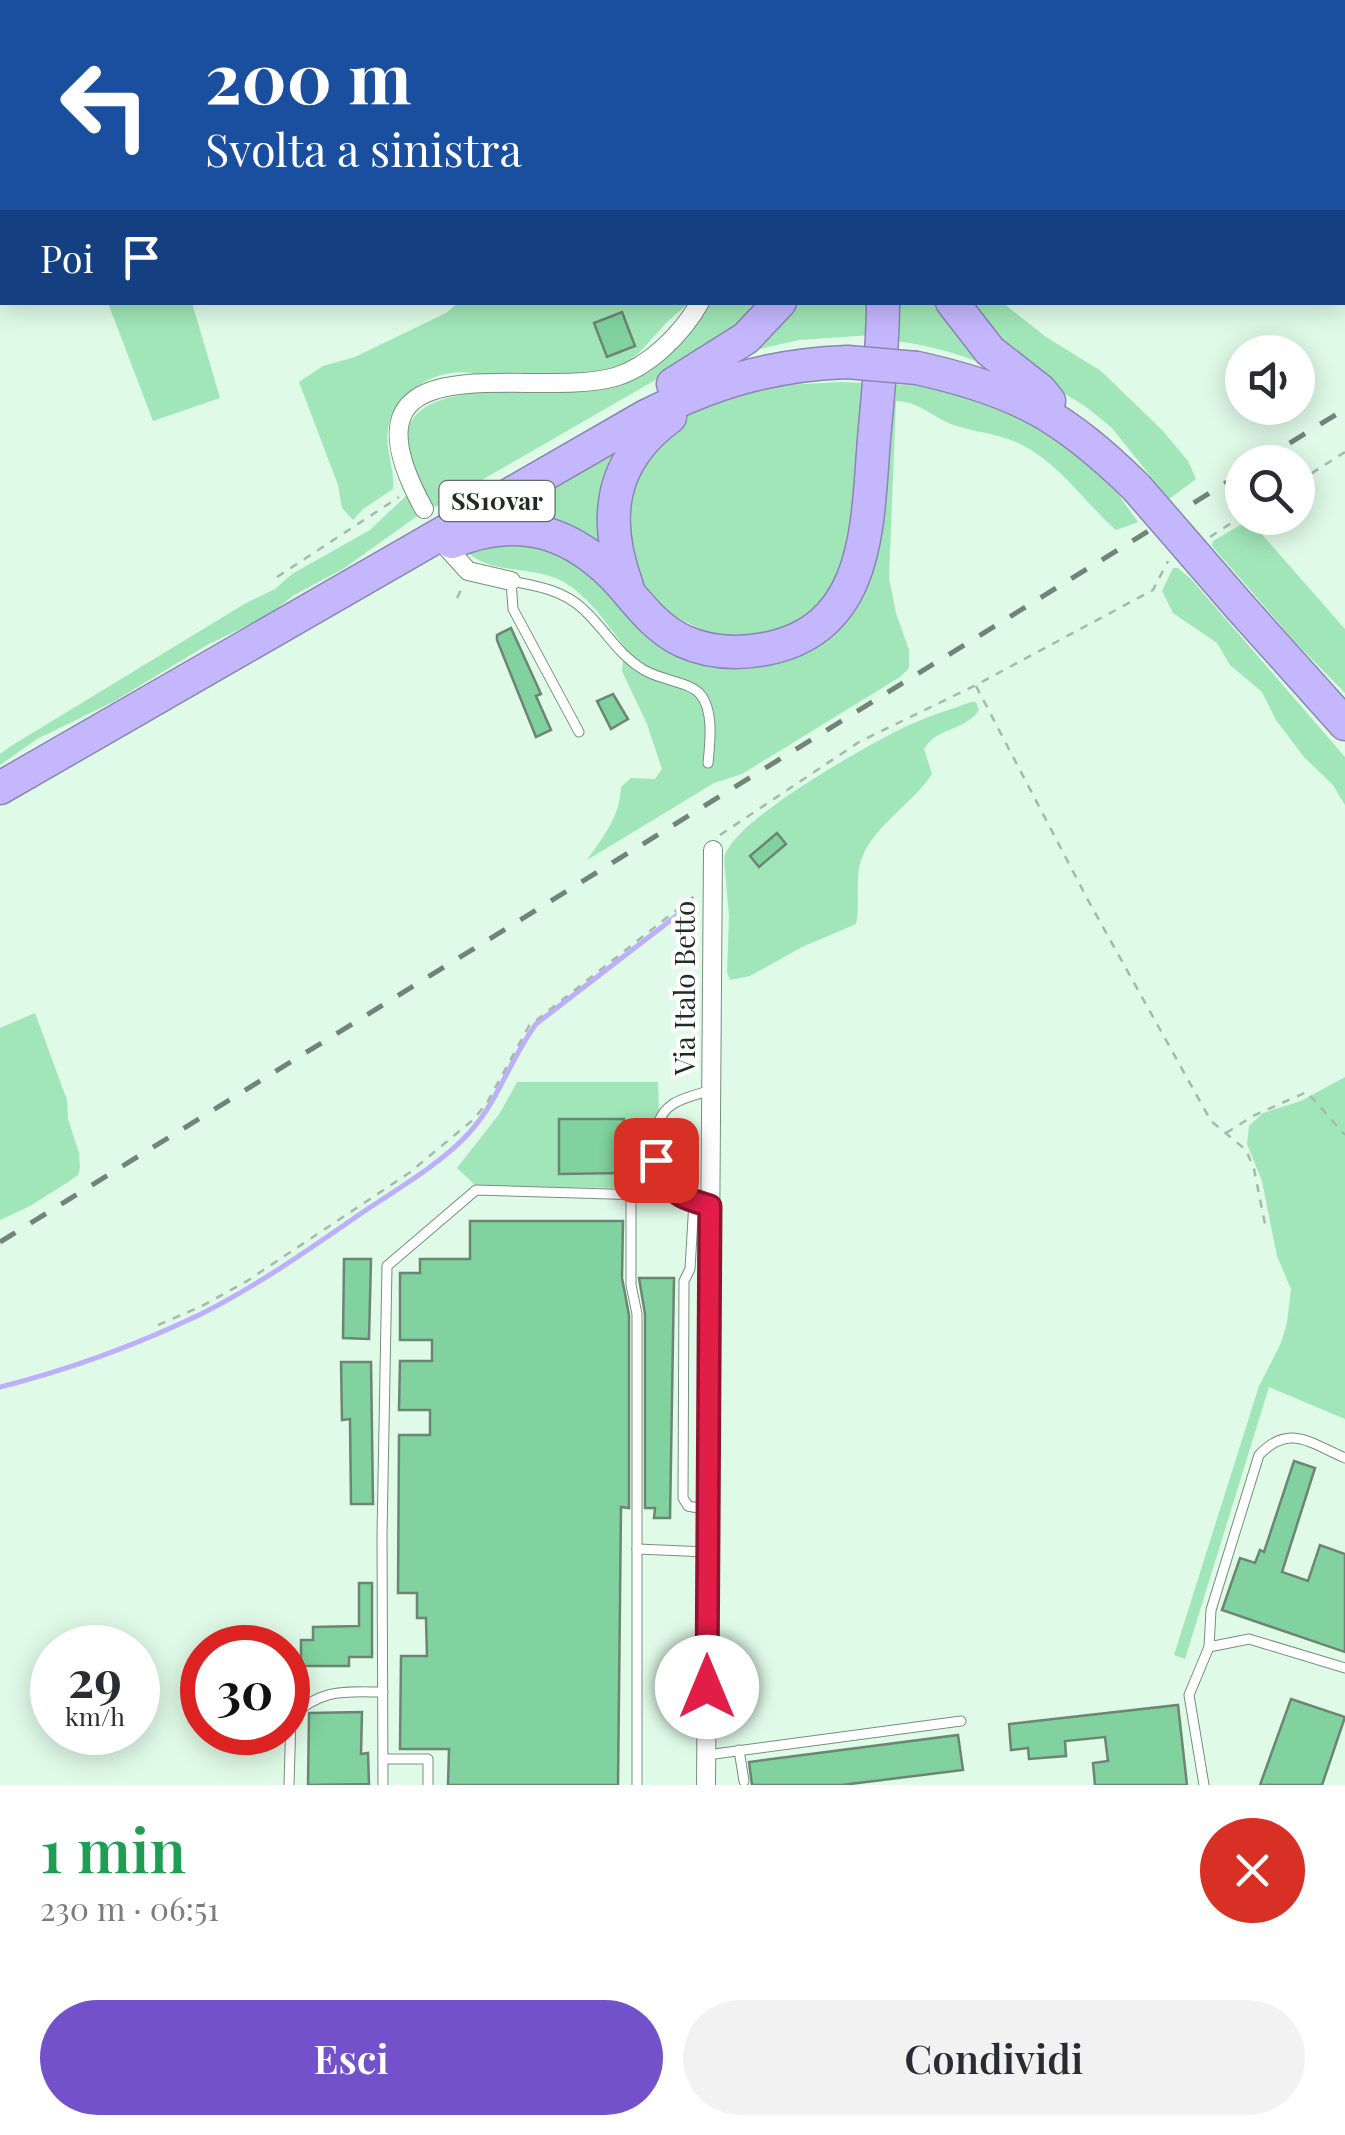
<!DOCTYPE html>
<html lang="it">
<head>
<meta charset="utf-8">
<style>
	:root { --surface:#fff; --page:#f2f2f3; --text:#2b2b33; --muted:#7c7c81; --accent:#7351ca }
	body { margin:0; font-family:"Playfair Display",serif; background:var(--page); color:var(--text); height:100vh; display:flex; flex-direction:column; font-size:38px; white-space:nowrap }
	* { box-sizing:border-box; margin:0 }
	p { font-size:32px; color:var(--muted) }
	.icon { flex:none; width:55px; height:55px; fill:none; stroke:currentColor; stroke-width:2; stroke-linecap:round; stroke-linejoin:round }
	.map { position:relative; height:1785px; overflow:hidden }
	.panel { display:flex; flex-direction:column; background:var(--surface); flex:1 }
	.panel>* { flex:none }
	.hud { position:absolute; left:0px; top:0px; width:1345px; height:305px; box-shadow:0 5px 25px #0003; background:#1a4fa0; color:#fff; overflow:hidden }
	.buttons { position:absolute; left:1225px; top:335px; display:grid; gap:20px }
	.buttons a { display:grid; place-items:center; width:90px; height:90px; border-radius:50%; background:var(--surface); box-shadow:0 5px 25px #0003; font-size:50px }
	.speed { position:absolute; left:30px; top:1625px; display:flex; gap:20px; font-size:50px; font-weight:700; text-align:center }
	.speed>* { display:grid; place-content:center; width:130px; height:130px; border-radius:50%; background:var(--surface); box-shadow:0 5px 25px #0003; line-height:1 }
	.speed small { font-size:25px; font-weight:400 }
	.speed .limit { border:15px solid #d22; background:#fff; color:#111 }
	.pin { position:absolute; display:grid; place-items:center; width:85px; height:85px; color:#fff; margin:-42px; border-radius:20px; box-shadow:0 5px 15px #0006 }
	.me { position:absolute; width:110px; margin:-55px; rotate:0deg; stroke-linejoin:round; filter:drop-shadow(0 0 8px #0008) }
	.turn { display:flex; align-items:center; gap:35px; height:210px; padding:0 40px; font-size:45px }
	.turn .icon { width:130px; height:130px; stroke-width:2.5 }
	.turn b { display:block; font-size:70px; line-height:85px }
	.then { display:flex; align-items:center; height:95px; padding:0 40px; background:#0003; gap:20px; font-size:38px }
	.round { display:grid; place-items:center; flex:none; width:105px; height:105px; border-radius:52px; background:var(--page) }
	.head { display:flex; align-items:center; justify-content:space-between; height:170px; padding:0 40px }
	h1 { font-size:60px; font-weight:600; line-height:75px; color:#1e9e55 }
	.primary-button { display:flex; gap:20px; margin-top:auto; padding:20px 40px }
	.primary-button a { flex:1; height:115px; border-radius:60px; background:var(--accent); color:#fff; font-size:40px; font-weight:600; line-height:115px; text-align:center }
	.primary-button a+a { background:var(--page); color:var(--text) }
	.map>svg:first-child { display:block }
	.green { fill:#a1e6b8 }
	.lines { fill:none; stroke-linecap:round; stroke-linejoin:round }
	.stream { stroke:#beaffd; stroke-width:5 }
	.building { fill:#81d29e; stroke:#6d8574; stroke-width:2.5 }
	.lane-casing { stroke:#778f7e; stroke-width:11 }
	.street-casing { stroke:#778f7e; stroke-width:20 }
	.secondary-casing { stroke:#778f7e; stroke-width:28 }
	.highway-casing { stroke:#8b86b2; stroke-width:35 }
	.path { stroke:#a4baab; stroke-width:2.5; stroke-dasharray:8 8; stroke-linecap:butt }
	.lane { stroke:#fff; stroke-width:9 }
	.street { stroke:#fff; stroke-width:18 }
	.secondary { stroke:#fff; stroke-width:25 }
	.highway { stroke:#c4b7fe; stroke-width:32 }
	.rail { stroke:#728478; stroke-width:5; stroke-dasharray:18 18; stroke-linecap:butt }
	.highway-bridge-casing { stroke:#8b86b2; stroke-width:35; stroke-linecap:butt }
	.highway-bridge { stroke:#c4b7fe; stroke-width:32 }
	.route-casing { stroke:#92132f; stroke-width:25 }
	.route { stroke:#e11d48; stroke-width:18 }
	.labels { text-anchor:middle; stroke-width:8; stroke-linejoin:round; paint-order:stroke }
	.shield { fill:#fff; stroke:#646b66; stroke-width:2.5 }
	.shield-label { font-size:25px; font-weight:bold; fill:#212c25 }
	.street-label { font-size:28px; fill:#212c25; stroke:#fff }
</style>
</head>
<body>
<div class="map">
<svg width="1345" height="1785" viewBox="0 0 1345 1785">
	<rect width="100%" height="100%" fill="#dffae7"/>
	<g class="green">
		<polygon points="108,303 192,303 220,398 153,421"/>
		<path d="M458 303H688C682 310 673 316 666 323 647 343 635 363 607 372 583 380 549 378 524 373 512 371 498 376 486 376 472 377 485 376 471 373 438 368 402 389 390 420 382 444 395 465 393 489L363 509 353 520 342 508 338 485 299 382 323 366 355 357 446 313Z"/>
		<path d="M710 303H765L709 349 435 507 432 505C424 488 412 467 408 449 392 369 562 396 605 389 640 383 690 331 710 303Z"/>
		<polygon points="793,303 871,303 873,335 799,340 746,352"/>
		<path d="M897 303H942L1007 374C970 357 936 346 896 341Z"/>
		<polygon points="963,303 1003,303 1046,337 1101,371 1162,430 1188,461 1196,479 1169,499 1111,427 1085,406 1017,365"/>
		<polygon points="841,382 866,383 855,535 835,591 794,624 769,632 738,636 710,633 664,612 645,593 624,545 628,477 667,426 699,407 739,393 785,385"/>
		<path d="M893 384 944 388 1028 415 1108 480 1138 522 1116 530C1082 500 1060 463 1018 443 997 433 973 432 951 424 931 416 918 401 896 401L889 578 896 613 909 650V668L900 677 742 774 714 783 587 860C603 837 620 817 621 787L631 778 655 779 662 769 647 724 622 671 624 646C605 622 587 593 558 579 526 565 487 575 463 548L513 535 561 549 730 666C772 669 799 649 833 626Z"/>
		<path d="M619 442C603 476 599 506 600 544L508 514Z"/>
		<polygon points="407,495 420,514 343,569 294,595 269,615 207,645 113,702 37,739 0,765 0,754 11,746 246,603 275,589 292,574 370,530"/>
		<polygon points="1247,521 1252,523 1345,629 1345,693 1296,643 1212,546 1213,541"/>
		<polygon points="1173,568 1178,568 1191,579 1345,757 1345,805 1333,785 1304,757 1276,720 1262,692 1230,665 1217,643 1173,613 1162,591"/>
		<path d="M971 702H976L979 710C965 731 937 727 924 749L932 774C911 806 867 829 859 868 856 887 860 906 856 924L802 947 750 976 730 980 727 972 729 916 724 859C729 822 868 745 905 727 926 717 949 710 971 702Z"/>
		<polygon points="35,1013 67,1100 68,1119 79,1153 80,1167 78,1175 68,1182 30,1206 0,1220 0,1028"/>
		<polygon points="1345,1077 1345,1419 1269,1387 1185,1659 1174,1655 1259,1386 1281,1343 1287,1323 1291,1289 1277,1256 1262,1181 1247,1144 1249,1126 1263,1113 1301,1101"/>
		<polygon points="517,1082 658,1082 659,1111 646,1148 649,1167 662,1188 477,1187 457,1168 500,1113"/>
	</g>
	<g class="lines">
		<g class="stream">
			<polyline points="0,46 2,46"/>
			<path d="M0 1387C68 1370 136 1345 199 1315 258 1286 312 1247 366 1210 399 1188 443 1162 469 1133 499 1100 510 1059 536 1024L693 903"/>
		</g>
	</g>
	<g class="building">
		<polygon points="622,312 635,346 607,357 594,323"/>
		<polygon points="511,628 541,694 536,696 551,730 536,737 497,640 497,635"/>
		<polygon points="613,694 628,719 611,729 597,701"/>
		<polygon points="777,833 786,844 759,867 750,856"/>
		<polygon points="559,1119 624,1119 624,1134 634,1145 632,1153 624,1159 624,1173 559,1174"/>
		<polygon points="470,1221 623,1221 622,1278 629,1315 629,1508 621,1507 618,1785 448,1785 449,1749 400,1749 401,1656 427,1656 426,1618 417,1618 417,1593 398,1593 399,1435 430,1435 430,1410 399,1410 400,1361 432,1361 432,1340 400,1340 400,1273 420,1273 420,1259 470,1259"/>
		<polygon points="344,1259 371,1259 369,1339 343,1338"/>
		<polygon points="639,1278 674,1278 670,1518 654,1518 655,1508 645,1508 645,1314"/>
		<polygon points="341,1362 371,1362 373,1504 351,1504 350,1419 342,1420"/>
		<polygon points="1294,1461 1315,1468 1282,1572 1308,1581 1320,1545 1345,1554 1345,1652 1222,1610 1240,1558 1255,1563 1260,1550 1264,1552"/>
		<polygon points="359,1583 372,1583 372,1657 349,1657 349,1666 301,1666 301,1640 313,1640 313,1627 359,1626"/>
		<polygon points="1291,1699 1345,1717 1322,1785 1260,1785"/>
		<polygon points="1178,1705 1187,1785 1095,1785 1093,1763 1108,1761 1105,1737 1065,1741 1066,1756 1029,1759 1028,1748 1011,1750 1009,1724"/>
		<polygon points="362,1712 361,1754 368,1753 369,1784 308,1785 309,1713"/>
		<polygon points="958,1735 963,1770 842,1785 752,1785 749,1762"/>
	</g>
	<g class="lines">
		<g class="lane-casing">
			<g id="lane">
				<polyline points="139,2 144,0"/>
				<path d="M579 732 513 609 511 581C537 586 563 590 583 609 605 629 617 654 644 670 660 680 690 682 700 694 714 710 710 743 708 763"/>
				<polyline points="631,1194 631,1285 637,1314 637,1785"/>
				<polyline points="694,1201 690,1269 684,1281 683,1498 688,1506 708,1510"/>
				<path d="M711 1205C701 1203 688 1201 679 1196 651 1181 645 1121 673 1104 684 1097 699 1094 712 1090"/>
				<polyline points="637,1549 708,1552"/>
				<polyline points="1209,1647 1249,1639 1345,1668"/>
				<polyline points="739,1750 744,1781"/>
				<polyline points="707,1755 961,1721"/>
				<polyline points="383,1759 428,1759 428,1785"/>
				<path d="M289 1785 291 1717C323 1688 343 1692 383 1692"/>
				<polyline points="383,1785 382,1535 387,1266 476,1190 678,1196"/>
				<path d="M1204 1785 1189 1695 1209 1647 1211 1610 1259 1455C1289 1423 1310 1443 1345 1458"/>
			</g>
		</g>
		<g class="street-casing">
			<g id="street">
				<polyline points="558,0 559,2"/>
				<polyline points="651,2 669,2"/>
				<path d="M424 509C327 333 532 401 615 377 649 367 683 333 700 302"/>
				<polyline points="448,549 468,571 511,581"/>
				<polyline points="706,1785 713,850"/>
			</g>
		</g>
		<g class="secondary-casing">
			<g id="secondary">
				<polyline points="200,2 208,0"/>
				<polyline points="0,69 2,68"/>
			</g>
		</g>
		<g class="highway-casing">
			<g id="highway">
				<polyline points="707,0 710,2"/>
				<polyline points="952,302 990,351 1040,390 1049,401"/>
				<path d="M917 368C1017 390 1064 416 1137 488"/>
				<polyline points="673,384 746,338 780,302"/>
				<path d="M452 542C520 514 574 532 622 585 640 606 657 629 683 641 709 653 738 654 765 649 871 629 867 523 874 439 878 394 883 348 883 302"/>
				<path d="M627 586C602 518 610 461 670 417"/>
				<polyline points="1241,608 1345,724"/>
				<path d="M0 788 646 416C715 382 770 365 847 362"/>
			</g>
		</g>
		<g class="path">
			<polyline points="790,2 797,0"/>
			<polyline points="0,300 2,299"/>
			<polyline points="1298,482 1345,452"/>
			<polyline points="1210,537 1242,516"/>
			<polyline points="277,577 399,497"/>
			<polyline points="457,598 463,586"/>
			<polyline points="976,686 1089,902 1211,1121 1246,1150 1254,1169 1265,1224"/>
			<polyline points="720,835 859,742 976,685 1153,590 1168,561"/>
			<polyline points="1226,1133 1253,1116 1307,1092 1345,1135"/>
			<polyline points="158,1325 202,1306 247,1281 409,1173 474,1119 488,1101 529,1026 697,894"/>
		</g>
		<use href="#lane" class="lane"/>
		<use href="#street" class="street"/>
		<use href="#secondary" class="secondary"/>
		<use href="#highway" class="highway"/>
		<g class="rail">
			<polyline points="1259,462 1345,409"/>
			<polyline points="0,1242 1242,473"/>
		</g>
		<g class="highway-bridge-casing">
			<g id="highway-bridge">
				<polyline points="847,362 917,368"/>
				<polyline points="1137,488 1241,608"/>
			</g>
		</g>
		<use href="#highway-bridge" class="highway-bridge"/>
	</g>
	<g class="lines">
		<g class="route-casing">
			<path id="route" d="M656 1160C671 1194 676 1196 710 1206L707 1687"/>
		</g>
		<use href="#route" class="route"/>
	</g>
	<g class="labels">
		<rect class="shield" x="439.5" y="481" width="115" height="40" rx="8"/>
		<g class="shield-label">
			<text x="497" y="510">SS10var</text>
		</g>
		<g class="street-label">
			<text transform="translate(685 988) rotate(-90)" y="10">Via Italo Betto</text>
		</g>
	</g>
</svg>
<div class="buttons">
<a><svg class="icon" aria-label="sound" viewBox="0 0 24 24"><path d="M4 9h4l5-4v14l-5-4H4zM17 9q2 3 0 6"/></svg></a>
<a><svg class="icon" aria-label="search" viewBox="0 0 24 24"><circle cx="10" cy="10" r="6"/><path d="M15 15l6 6"/></svg></a>
</div>
<div class="speed"><div>29<small>km/h</small></div><div class="limit">30</div></div>
<div class="pin" style="left:656px;top:1160px;background:#d93025"><svg class="icon" aria-label="arrive" viewBox="0 0 24 24"><path d="M6 21V4h12l-3 4 3 4H6"/></svg></div>
<svg class="me" style="left:707px;top:1687px" viewBox="-20 -20 40 40"><circle r="19" fill="#fff"/><path d="M0-13L10 11 0 6-10 11z" fill="#e11d48"/></svg>
<div class="hud">
<div class="turn"><svg class="icon" aria-label="left" viewBox="0 0 24 24"><path d="M17 20v-9H6M10 6l-5 5 5 5"/></svg><div><b>200 m</b>Svolta a sinistra</div></div>
<div class="then">Poi<svg class="icon" aria-label="arrive" viewBox="0 0 24 24"><path d="M6 21V4h12l-3 4 3 4H6"/></svg></div>
</div>
</div>
<section class="panel">
<div class="head"><div><h1>1 min</h1><p>230 m · 06:51</p></div><a class="round" style="background:#d93025;color:#fff"><svg class="icon" aria-label="close" viewBox="0 0 24 24"><path d="M6 6l12 12M18 6L6 18"/></svg></a></div>
<div class="primary-button"><a>Esci</a><a>Condividi</a></div>
</section>
</body>
</html>
